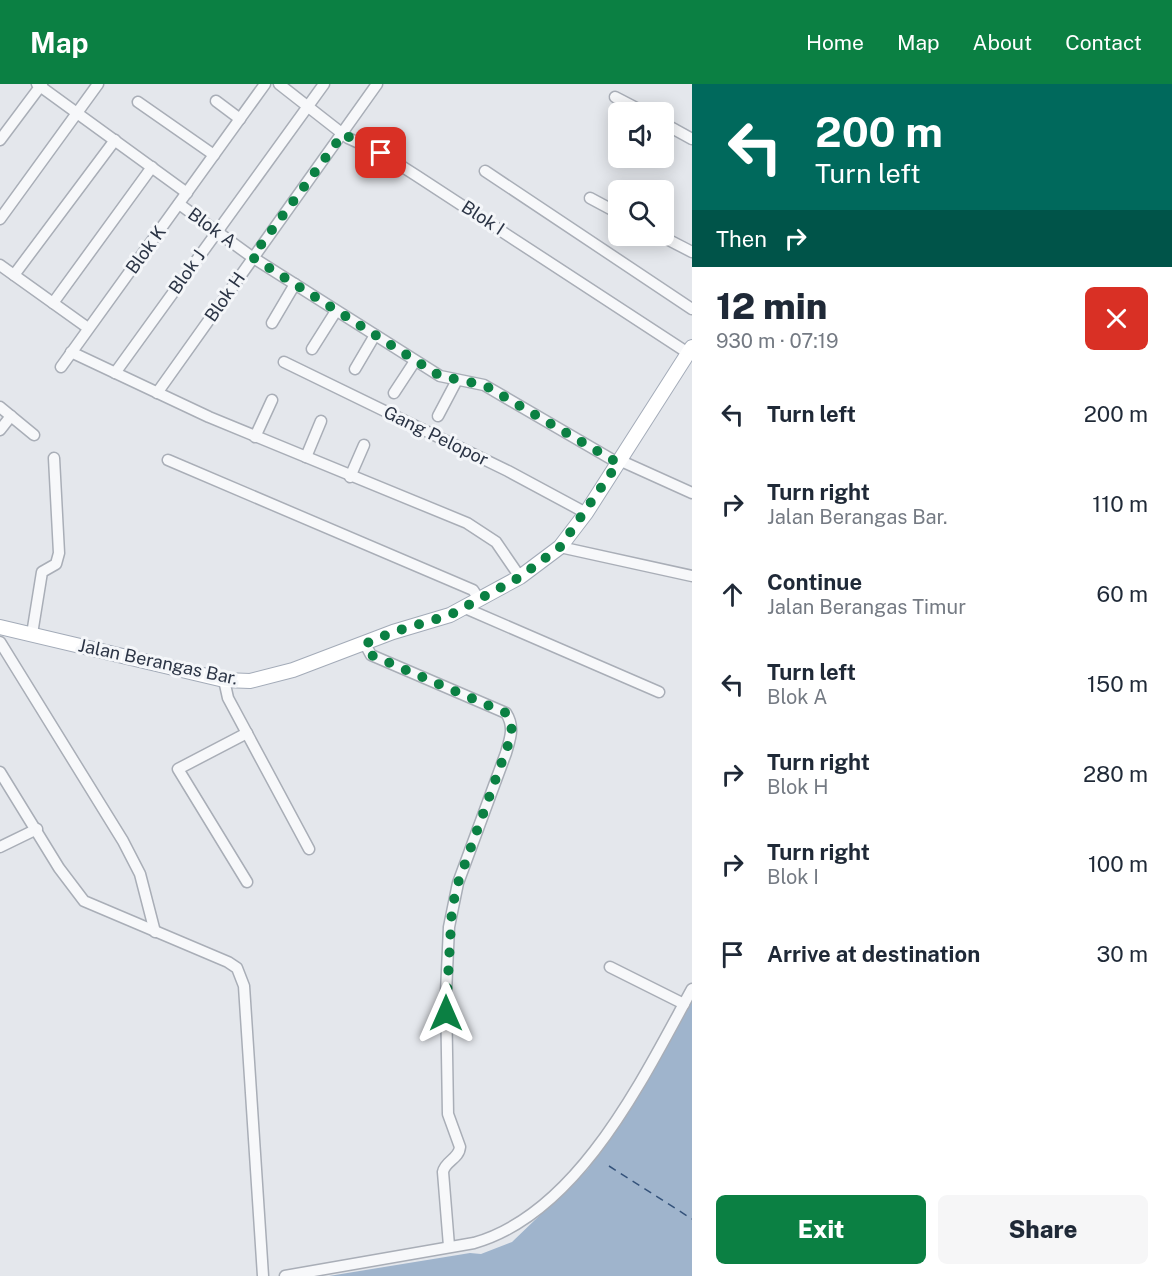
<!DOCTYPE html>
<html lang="en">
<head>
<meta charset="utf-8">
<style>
	:root { --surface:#fff; --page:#f6f6f7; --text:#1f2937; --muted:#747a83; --accent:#0b8043 }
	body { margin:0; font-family:"Public Sans",sans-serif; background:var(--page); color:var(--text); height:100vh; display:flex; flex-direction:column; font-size:22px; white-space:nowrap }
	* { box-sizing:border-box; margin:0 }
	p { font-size:20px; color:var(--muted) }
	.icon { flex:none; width:33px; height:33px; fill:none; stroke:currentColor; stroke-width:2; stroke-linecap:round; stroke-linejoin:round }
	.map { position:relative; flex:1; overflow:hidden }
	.sheet { display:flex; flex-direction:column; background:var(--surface); width:480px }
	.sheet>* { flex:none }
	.banner { background:#00695c; color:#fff; overflow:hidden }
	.fabs { position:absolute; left:608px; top:18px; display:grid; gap:12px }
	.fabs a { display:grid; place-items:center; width:66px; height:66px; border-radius:9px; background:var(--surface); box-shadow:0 3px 15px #0003; font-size:30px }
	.pin { position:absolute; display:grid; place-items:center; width:51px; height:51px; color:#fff; margin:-26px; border-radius:12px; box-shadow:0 3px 9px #0006 }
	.me { position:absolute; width:66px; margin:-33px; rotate:0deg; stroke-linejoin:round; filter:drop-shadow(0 0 4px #0008) }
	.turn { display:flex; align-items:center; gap:21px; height:126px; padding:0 24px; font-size:27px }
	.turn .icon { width:78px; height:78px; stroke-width:2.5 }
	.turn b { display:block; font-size:42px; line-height:51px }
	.then { display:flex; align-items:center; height:57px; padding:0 24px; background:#0003; gap:12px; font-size:22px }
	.round { display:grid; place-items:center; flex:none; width:63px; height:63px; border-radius:9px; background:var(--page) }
	.headline { display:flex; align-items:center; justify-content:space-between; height:102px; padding:0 24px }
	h1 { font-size:36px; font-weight:800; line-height:45px }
	.action { display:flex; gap:12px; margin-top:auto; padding:12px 24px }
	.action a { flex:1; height:69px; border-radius:9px; background:var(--accent); color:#fff; font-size:24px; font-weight:800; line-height:69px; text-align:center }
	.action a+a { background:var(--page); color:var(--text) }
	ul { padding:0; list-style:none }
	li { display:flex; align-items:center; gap:18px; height:90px; padding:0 24px }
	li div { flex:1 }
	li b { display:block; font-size:22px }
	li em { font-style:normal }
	header { display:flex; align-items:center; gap:36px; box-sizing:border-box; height:84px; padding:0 30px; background:var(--accent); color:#fff }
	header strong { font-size:28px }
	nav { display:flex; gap:33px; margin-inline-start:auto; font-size:21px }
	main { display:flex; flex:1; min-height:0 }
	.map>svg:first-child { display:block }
	.water { fill:#9fb4cc }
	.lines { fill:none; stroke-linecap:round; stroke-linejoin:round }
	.ferry { stroke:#34527a; stroke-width:1.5; stroke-dasharray:8 6; stroke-linecap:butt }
	.minor-casing { stroke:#a9aeb7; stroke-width:13 }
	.major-casing { stroke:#a3abb8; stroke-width:16 }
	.minor { stroke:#f7f8fa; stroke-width:10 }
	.major { stroke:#fff; stroke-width:14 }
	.route { stroke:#0b8043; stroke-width:10; stroke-dasharray:0 18 }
	.labels { text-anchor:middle; stroke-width:6; stroke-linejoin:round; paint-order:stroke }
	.street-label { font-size:18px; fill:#2b3445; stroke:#f4f6f9 }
</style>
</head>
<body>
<header>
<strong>Map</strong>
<nav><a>Home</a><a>Map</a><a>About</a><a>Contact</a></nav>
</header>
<main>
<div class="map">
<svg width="692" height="1192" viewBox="0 0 692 1192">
	<rect width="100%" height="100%" fill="#e4e7ec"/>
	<polygon class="water" points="692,915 692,1192 329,1192 470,1169 481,1170 512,1158 588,1085"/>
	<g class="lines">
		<polyline class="ferry" points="609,1082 692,1135"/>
		<g class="minor-casing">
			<g id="minor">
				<polyline points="37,0 187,109"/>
				<polyline points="279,0 348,54 381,69 417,92 688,269"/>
				<polyline points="615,13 644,28"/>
				<polyline points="216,17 240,35"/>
				<polyline points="138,18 214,71"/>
				<polyline points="663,39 692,55"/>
				<polyline points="0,56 42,0"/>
				<polyline points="485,87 692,225"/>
				<polyline points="590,114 618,129"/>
				<polyline points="179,120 252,173 440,292 484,301 618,379"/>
				<polyline points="0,135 98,0"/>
				<polyline points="661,152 692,168"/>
				<polyline points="0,181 88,244"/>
				<polyline points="14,191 115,56"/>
				<polyline points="53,219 152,83"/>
				<polyline points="272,239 295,200"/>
				<polyline points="312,265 336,227"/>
				<polyline points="71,268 209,333 467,439 496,458 520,493"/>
				<polyline points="284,278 508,387 586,429"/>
				<polyline points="61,283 265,0"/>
				<polyline points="355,285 375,251"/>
				<polyline points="115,289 324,0"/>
				<polyline points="157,309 377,0"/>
				<polyline points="394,309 415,277"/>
				<polyline points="0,323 34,351"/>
				<polyline points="438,332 457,296"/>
				<polyline points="0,346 11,332"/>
				<polyline points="255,353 272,316"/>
				<polyline points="306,373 321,337"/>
				<polyline points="168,376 473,506 479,515"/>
				<polyline points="619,376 692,409"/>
				<polyline points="350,393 364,361"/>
				<polyline points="560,463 692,492"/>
				<polyline points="465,524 659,608"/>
				<polyline points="32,550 42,488 56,480 59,469 54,374"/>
				<polyline points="0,558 123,757 140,790 155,848"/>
				<path d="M365 560 371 571 506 629C515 643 510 655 506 669L458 799 449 843 446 909 448 1030 460 1063C459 1075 445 1077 443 1088L449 1162"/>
				<polyline points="224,596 228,614 309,765"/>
				<polyline points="0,688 59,784 84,817 228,878 237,884 244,902 263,1192"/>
				<polyline points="0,763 37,745"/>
				<polyline points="247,798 178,685 247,649"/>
				<polyline points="610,883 684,920"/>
				<path d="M285 1192 474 1159C579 1129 643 994 692 905"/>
			</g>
		</g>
		<g class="major-casing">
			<polyline id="major" points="0,543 224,596 250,597 293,586 393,548 450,531 520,493 560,463 586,429 692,263"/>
		</g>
		<use href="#minor" class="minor"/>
		<use href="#major" class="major"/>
	</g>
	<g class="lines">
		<polyline class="route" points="381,69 343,50 252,173 440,292 484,301 618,379 560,463 520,493 450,531 393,548 365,560 371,571 506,629 511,639 512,650 458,799 452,824 446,929"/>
	</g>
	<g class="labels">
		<g class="street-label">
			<text transform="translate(483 134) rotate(33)" y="6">Blok I</text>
			<text transform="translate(212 144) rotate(36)" y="6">Blok A</text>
			<text transform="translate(146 166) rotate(-54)" y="6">Blok K</text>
			<text transform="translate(187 188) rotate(-55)" y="6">Blok J</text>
			<text transform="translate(225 213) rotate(-55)" y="6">Blok H</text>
			<text transform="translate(436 352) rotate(26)" y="6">Gang Pelopor</text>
			<text transform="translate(158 578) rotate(12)" y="6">Jalan Berangas Bar.</text>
		</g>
	</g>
</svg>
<div class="fabs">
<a><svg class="icon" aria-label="sound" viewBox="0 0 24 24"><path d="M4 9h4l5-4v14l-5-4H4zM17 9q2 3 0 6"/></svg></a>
<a><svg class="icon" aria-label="search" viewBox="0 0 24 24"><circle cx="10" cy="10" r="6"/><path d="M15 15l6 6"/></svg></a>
</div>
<div class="pin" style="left:381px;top:69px;background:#d93025"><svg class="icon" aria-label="arrive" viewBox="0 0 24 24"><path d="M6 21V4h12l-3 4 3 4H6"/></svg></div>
<svg class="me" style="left:446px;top:929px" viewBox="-20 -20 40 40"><path d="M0-17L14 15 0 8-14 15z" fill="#0b8043" stroke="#fff" stroke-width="4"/></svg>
</div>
<section class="sheet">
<div class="banner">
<div class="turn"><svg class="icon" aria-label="left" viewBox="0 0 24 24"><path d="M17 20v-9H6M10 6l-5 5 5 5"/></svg><div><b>200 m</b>Turn left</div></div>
<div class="then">Then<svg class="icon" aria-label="right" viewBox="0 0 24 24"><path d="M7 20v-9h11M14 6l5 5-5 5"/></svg></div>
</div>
<div class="headline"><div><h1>12 min</h1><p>930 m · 07:19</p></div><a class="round" style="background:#d93025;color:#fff"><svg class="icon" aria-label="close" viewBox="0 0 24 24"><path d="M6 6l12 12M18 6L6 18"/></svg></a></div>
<ul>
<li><svg class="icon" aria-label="left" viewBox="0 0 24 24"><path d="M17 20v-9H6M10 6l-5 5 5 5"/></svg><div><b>Turn left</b></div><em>200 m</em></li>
<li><svg class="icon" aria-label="right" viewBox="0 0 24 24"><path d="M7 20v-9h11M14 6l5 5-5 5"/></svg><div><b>Turn right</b><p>Jalan Berangas Bar.</p></div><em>110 m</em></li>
<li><svg class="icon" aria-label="ahead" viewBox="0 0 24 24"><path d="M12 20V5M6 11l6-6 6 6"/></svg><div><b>Continue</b><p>Jalan Berangas Timur</p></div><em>60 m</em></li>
<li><svg class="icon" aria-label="left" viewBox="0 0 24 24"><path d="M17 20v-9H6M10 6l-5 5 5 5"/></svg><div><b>Turn left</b><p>Blok A</p></div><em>150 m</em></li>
<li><svg class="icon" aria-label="right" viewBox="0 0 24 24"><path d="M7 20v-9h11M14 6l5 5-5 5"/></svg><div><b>Turn right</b><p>Blok H</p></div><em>280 m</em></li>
<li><svg class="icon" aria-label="right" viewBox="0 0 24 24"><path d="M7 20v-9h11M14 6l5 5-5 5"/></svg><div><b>Turn right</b><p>Blok I</p></div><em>100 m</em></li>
<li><svg class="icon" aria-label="arrive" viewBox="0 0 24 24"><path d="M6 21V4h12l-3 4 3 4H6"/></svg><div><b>Arrive at destination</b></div><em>30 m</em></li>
</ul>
<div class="action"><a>Exit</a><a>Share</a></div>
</section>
</main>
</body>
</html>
